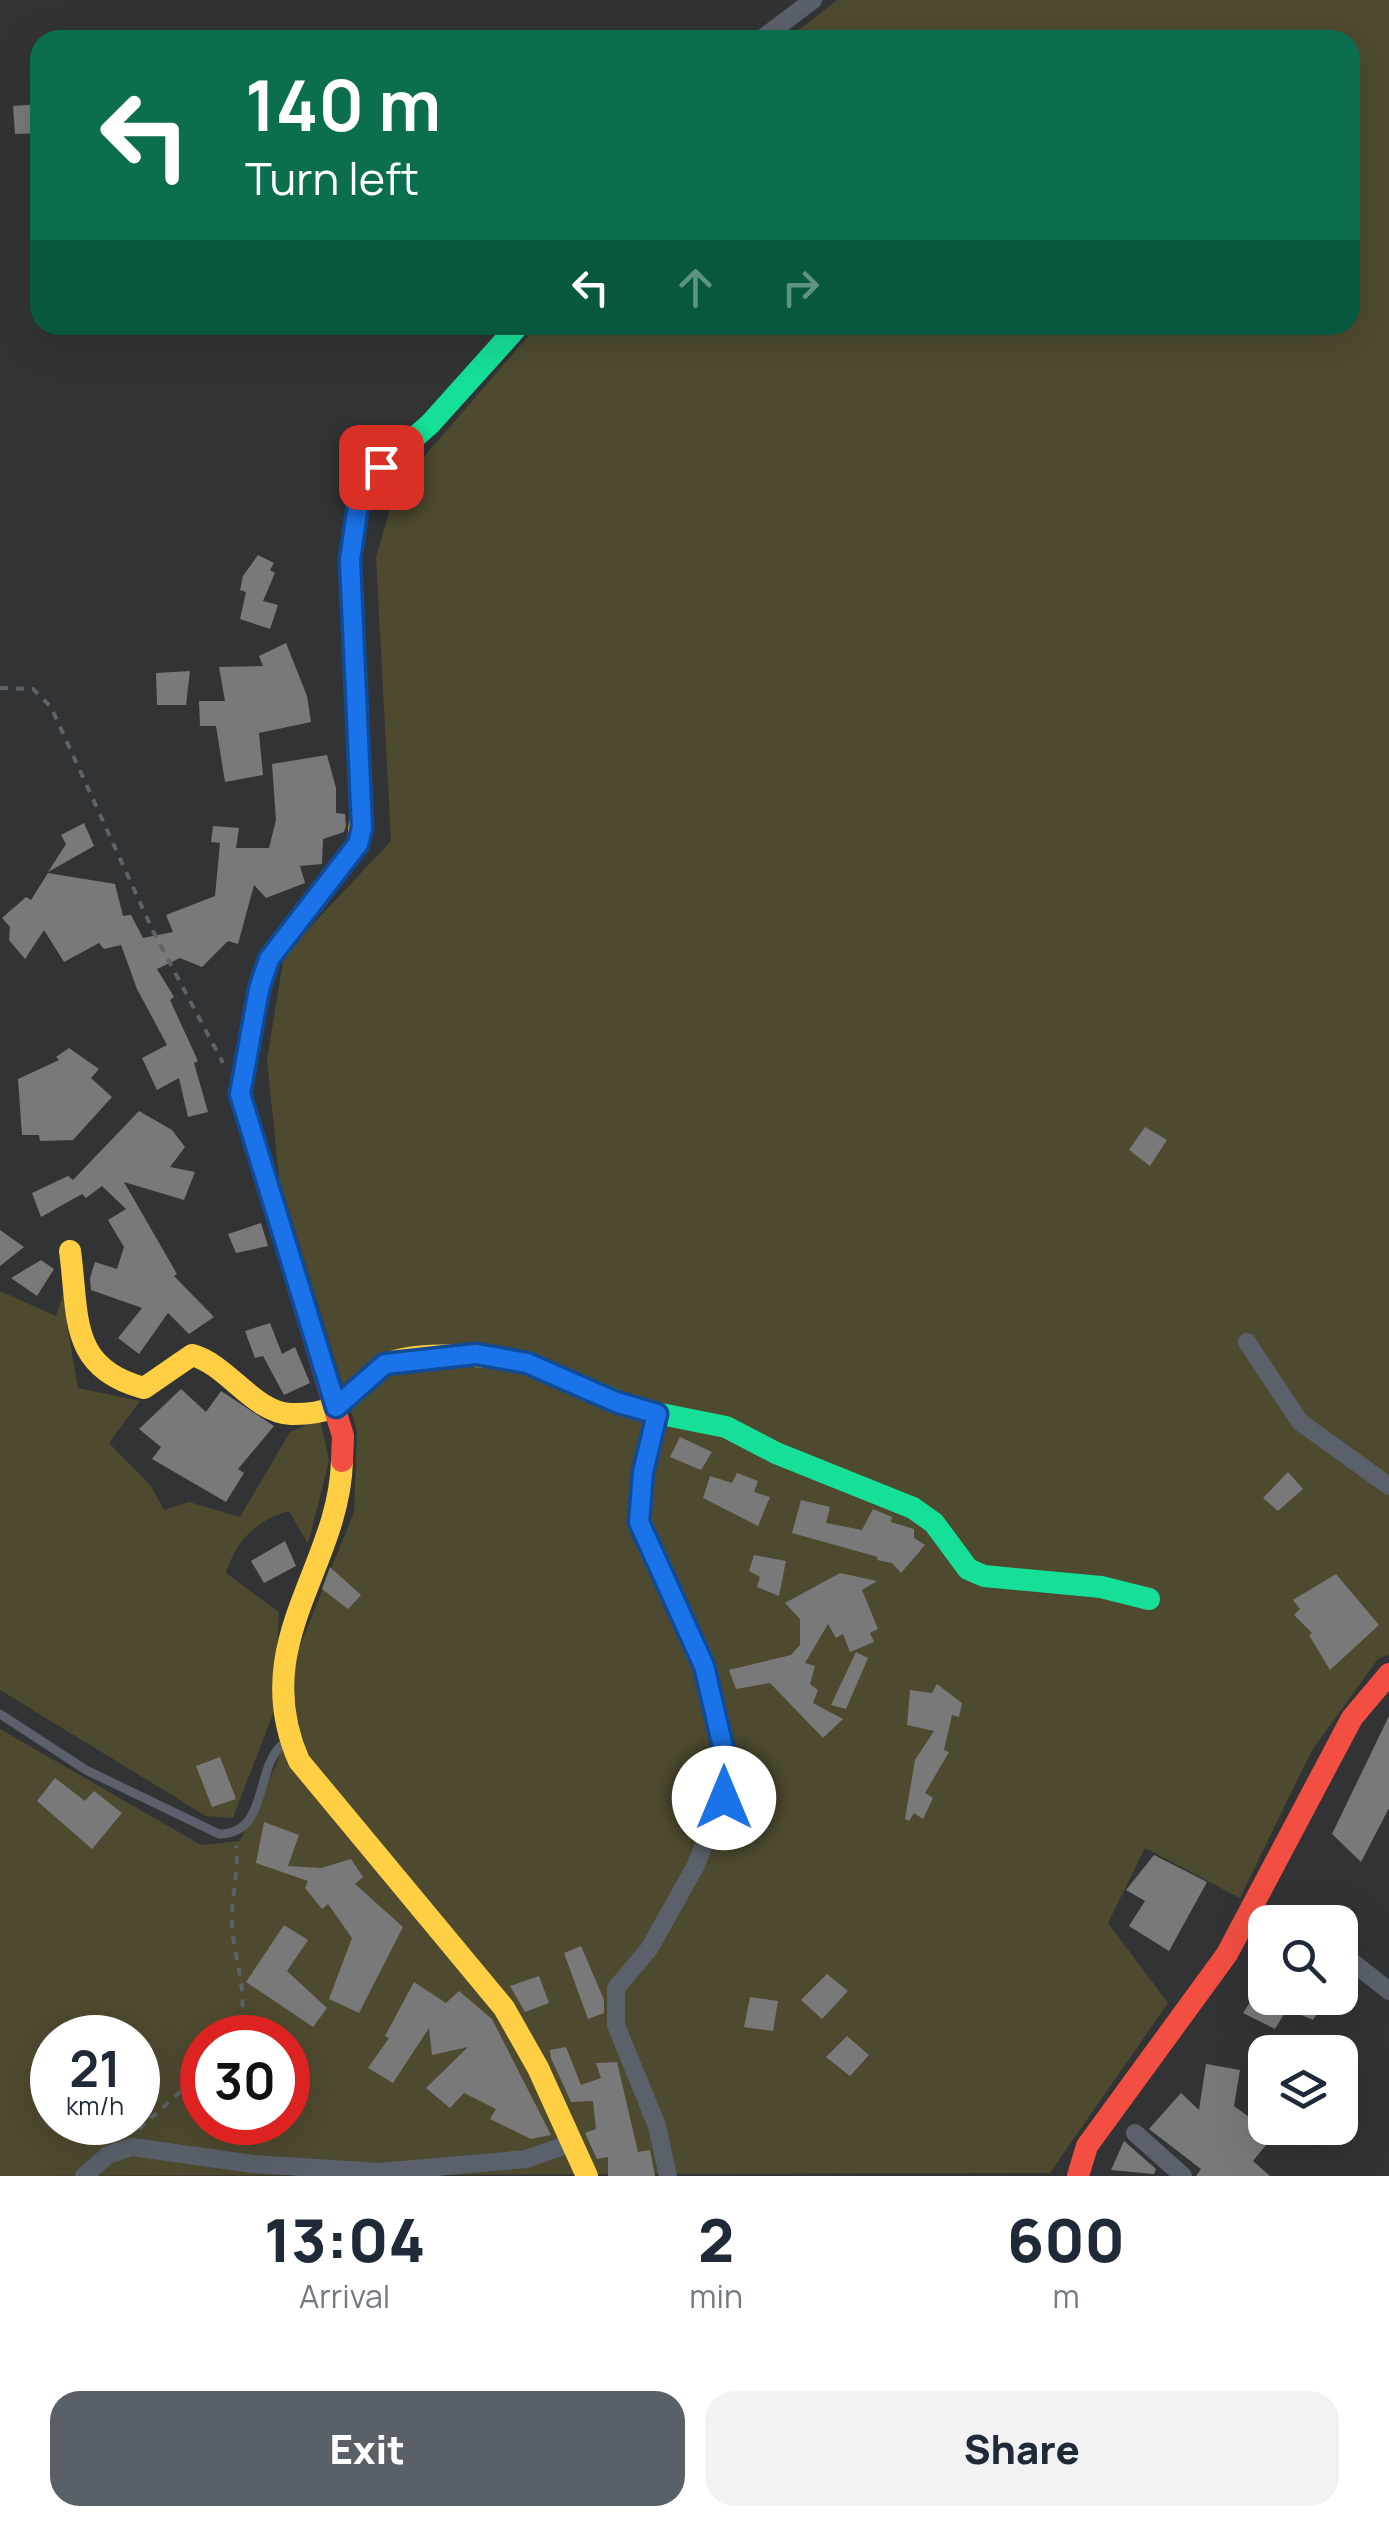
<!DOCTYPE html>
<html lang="en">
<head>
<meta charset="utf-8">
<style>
	:root { --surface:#fff; --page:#f2f2f3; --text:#1f2937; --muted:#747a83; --accent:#5a6068 }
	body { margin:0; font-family:Manrope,sans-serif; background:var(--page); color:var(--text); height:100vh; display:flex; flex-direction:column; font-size:38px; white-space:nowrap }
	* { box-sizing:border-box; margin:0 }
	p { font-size:32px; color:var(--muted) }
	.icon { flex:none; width:55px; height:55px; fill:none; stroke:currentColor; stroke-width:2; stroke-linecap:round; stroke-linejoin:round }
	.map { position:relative; height:2176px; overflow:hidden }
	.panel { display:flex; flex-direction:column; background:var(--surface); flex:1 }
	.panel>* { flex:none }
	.hud { position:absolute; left:30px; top:30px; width:1330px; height:305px; border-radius:30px; box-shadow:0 10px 40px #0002; background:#0b6e4f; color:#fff; overflow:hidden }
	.buttons { position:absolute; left:1248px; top:1905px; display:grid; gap:20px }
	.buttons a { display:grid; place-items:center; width:110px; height:110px; border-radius:20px; background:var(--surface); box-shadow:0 10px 40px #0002; font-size:50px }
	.speed { position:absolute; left:30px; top:2015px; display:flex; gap:20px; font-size:50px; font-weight:700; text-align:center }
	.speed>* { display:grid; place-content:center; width:130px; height:130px; border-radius:50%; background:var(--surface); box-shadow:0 10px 40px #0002; line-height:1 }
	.speed small { font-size:25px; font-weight:400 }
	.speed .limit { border:15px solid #d22; background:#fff; color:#111 }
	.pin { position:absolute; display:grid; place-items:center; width:85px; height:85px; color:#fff; margin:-42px; border-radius:20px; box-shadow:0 5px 15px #0006 }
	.me { position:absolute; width:110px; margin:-55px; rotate:0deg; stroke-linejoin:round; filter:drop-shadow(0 0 8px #0008) }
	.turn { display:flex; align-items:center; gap:35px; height:210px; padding:0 50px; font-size:45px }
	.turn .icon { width:130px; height:130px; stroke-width:2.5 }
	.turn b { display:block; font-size:70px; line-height:85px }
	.lanes { display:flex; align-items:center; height:95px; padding:0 50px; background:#0003; justify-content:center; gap:50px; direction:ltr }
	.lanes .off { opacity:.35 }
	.eta { display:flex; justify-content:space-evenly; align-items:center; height:170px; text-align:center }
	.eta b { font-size:60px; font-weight:800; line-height:70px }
	.button { display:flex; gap:20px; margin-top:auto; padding:20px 50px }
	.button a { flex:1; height:115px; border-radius:30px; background:var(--accent); color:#fff; font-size:40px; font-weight:800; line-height:115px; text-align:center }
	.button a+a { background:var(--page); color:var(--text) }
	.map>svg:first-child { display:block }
	.green { fill:#4d4a2f; fill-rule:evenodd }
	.building { fill:#79797a }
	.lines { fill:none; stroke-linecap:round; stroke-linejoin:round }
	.path { stroke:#5d6268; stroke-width:4; stroke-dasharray:8 8; stroke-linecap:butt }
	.lane { stroke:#5a616a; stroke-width:9 }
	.street { stroke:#5a616a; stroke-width:18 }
	.fast { stroke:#16e098; stroke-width:22 }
	.slow { stroke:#ffcf43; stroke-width:22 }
	.jam { stroke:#f24e42; stroke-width:22 }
	.route-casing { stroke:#114b97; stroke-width:25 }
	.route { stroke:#1a73e8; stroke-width:18 }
</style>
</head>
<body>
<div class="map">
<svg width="1389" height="2176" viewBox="0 0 1389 2176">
	<rect width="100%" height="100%" fill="#323334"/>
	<g class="green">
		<path d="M837 0H1389V1654L1378 1659 1312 1750 1240 1898 1145 1848 1108 1923 1168 2003 1050 2173 0 2176V1729L201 1845 240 1841 278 1761 299 1648 354 1512 357 1431 279 1178 267 1060 284 955 391 841 376 557 396 489 538 325H1350V40H786ZM52 2038H138V2122H52ZM202 2038H288V2122H202Z"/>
		<path d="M67 1283V1325L78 1388 140 1401 109 1443 151 1486 164 1510 189 1502 240 1517 290 1432 320 1420 329 1461 308 1544 289 1511C255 1521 237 1540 226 1573L279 1612 274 1711 233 1818 206 1816 0 1690V1291L56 1316Z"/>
	</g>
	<g class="building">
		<polygon points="40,104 40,133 15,134 13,106"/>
		<polygon points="258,555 274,563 270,570 275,573 263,601 278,605 270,629 240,619 246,592 240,590 243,576"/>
		<polygon points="286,643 307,696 311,722 259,733 263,775 225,782 216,726 200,726 199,701 225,701 219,667 263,666 259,656"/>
		<polygon points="190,671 186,705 157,705 156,673"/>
		<polygon points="327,755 336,788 336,813 345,814 346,826 344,832 323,839 322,864 300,866 305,883 266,898 254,885 238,944 228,941 202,967 180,958 157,969 174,997 170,1000 198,1061 194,1063 208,1112 188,1117 179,1078 157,1090 142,1058 167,1045 137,989 121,945 104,949 99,943 64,962 44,930 25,959 9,940 10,927 2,918 26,897 31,900 48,873 115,884 123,916 131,915 143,938 173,932 166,915 215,896 220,843 211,842 213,826 239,828 236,848 269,848 276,820 272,764"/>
		<polygon points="84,823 94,846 48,872 66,844 61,835"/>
		<polygon points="69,1048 99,1069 91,1078 112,1097 73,1140 40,1141 39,1135 22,1135 18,1079 59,1060 56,1057"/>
		<polygon points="139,1111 172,1130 185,1147 170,1167 195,1172 184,1200 124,1182 177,1274 174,1276 214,1317 189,1334 168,1313 139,1354 118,1338 142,1308 91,1290 90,1278 95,1262 117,1269 124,1247 108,1220 126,1209 102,1186 86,1198 82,1194 41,1217 32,1193 68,1176 73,1180"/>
		<polygon points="1145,1127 1167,1140 1150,1166 1129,1150"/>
		<polygon points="261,1223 268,1246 236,1253 228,1234"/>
		<polygon points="0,1230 24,1247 0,1266"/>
		<polygon points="41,1260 54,1269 37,1296 11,1278"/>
		<polygon points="270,1323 282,1354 295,1347 310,1383 284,1395 263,1356 255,1358 245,1331"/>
		<polygon points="181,1389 206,1412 221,1391 274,1426 238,1469 244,1473 226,1502 152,1459 161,1447 139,1429"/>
		<polygon points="680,1437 712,1452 701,1470 670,1457"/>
		<polygon points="1288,1472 1303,1489 1278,1511 1263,1498"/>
		<polygon points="737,1473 758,1481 754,1492 770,1497 758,1526 703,1498 710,1476 732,1483"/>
		<polygon points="801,1500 830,1507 826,1523 862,1530 873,1509 892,1517 891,1522 914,1529 914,1538 925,1545 901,1573 892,1563 877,1560 878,1557 792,1533"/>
		<polygon points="285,1541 296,1566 264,1583 251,1561"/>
		<polygon points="754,1555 786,1561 779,1596 757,1587 760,1577 749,1571"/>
		<polygon points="330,1567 361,1595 348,1609 322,1589"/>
		<polygon points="840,1573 877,1581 862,1590 878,1629 870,1633 874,1642 850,1652 843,1634 836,1638 828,1624 805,1663 815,1666 810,1684 818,1690 813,1703 843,1719 823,1738 770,1683 736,1689 729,1670 791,1655 800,1645 800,1619 785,1603"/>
		<polygon points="1336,1574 1379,1625 1330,1670 1309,1635 1312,1633 1294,1615 1300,1609 1293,1600"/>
		<polygon points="856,1652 868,1658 846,1709 831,1705"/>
		<polygon points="937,1684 962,1703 959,1717 952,1715 944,1750 949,1752 925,1793 933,1798 923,1819 914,1813 909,1821 905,1819 915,1760 934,1731 907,1725 910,1690 932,1693"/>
		<polygon points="1389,1716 1389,1808 1361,1862 1332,1834"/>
		<polygon points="220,1757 236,1799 212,1807 196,1766"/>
		<polygon points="55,1778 85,1801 94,1791 122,1813 92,1849 37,1801"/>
		<polygon points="264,1822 299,1835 288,1866 321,1868 351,1859 363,1877 355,1884 403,1927 359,2013 329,1999 352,1938 328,1904 322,1909 305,1888 308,1881 256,1863"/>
		<polygon points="1154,1855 1207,1882 1169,1951 1129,1926 1145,1901 1126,1890"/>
		<polygon points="284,1925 308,1940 287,1971 327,2008 313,2027 246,1982"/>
		<polygon points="581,1946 604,2000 604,2013 588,2019 564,1953"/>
		<polygon points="827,1974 848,1991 822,2019 801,2000"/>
		<polygon points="539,1976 549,2003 525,2012 510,1986"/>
		<polygon points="1265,1979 1265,1998 1327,1998 1313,2020 1287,2009 1275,2029 1243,2013"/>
		<polygon points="414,1982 446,2003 459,1991 492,2019 551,2135 531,2139 490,2119 496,2109 464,2093 450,2108 426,2088 468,2047 432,2055 429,2028 393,2083 368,2068 389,2038 385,2036"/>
		<polygon points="750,1997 778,2001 773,2031 744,2027"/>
		<polygon points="847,2036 869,2055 850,2076 826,2057"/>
		<polygon points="566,2047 581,2085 601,2078 596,2063 617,2062 638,2152 650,2150 655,2176 608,2176 608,2157 597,2159 585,2133 596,2129 593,2101 571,2102 551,2058 550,2050"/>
		<polygon points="1206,2064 1240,2070 1234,2106 1274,2135 1253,2161 1270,2176 1196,2176 1201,2169 1149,2129 1181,2093 1199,2110"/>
		<polygon points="1124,2141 1156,2169 1154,2174 1111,2170"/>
	</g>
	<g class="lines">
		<g class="path">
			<polyline points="0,688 33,689 51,707 153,931 223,1063"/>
			<path d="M234 2038C254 2001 233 1962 232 1923 231 1897 239 1873 236 1846"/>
			<polyline points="139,2129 202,2072"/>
		</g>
		<path class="lane" d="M0 1714 86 1770 219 1834C271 1834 253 1763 286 1742"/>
		<g class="street">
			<polyline points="760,40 813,0"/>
			<polyline points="1247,1342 1300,1422 1389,1486"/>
			<polyline points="657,1414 643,1472 639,1521 704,1666 726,1760 723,1798 695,1867 649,1949 616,1988 616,2025 657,2126 668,2176"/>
			<polyline points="1355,1964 1389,1991"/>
			<polyline points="1135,2133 1183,2176"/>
			<polyline points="84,2176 108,2155 132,2147 253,2164 380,2172 526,2159 572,2143"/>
		</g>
		<g class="fast">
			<polyline points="361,811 350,560 358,505 381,467 430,424 519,325"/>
			<polyline points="505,1359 527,1363 636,1409 726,1427 776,1453 913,1508 934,1523 968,1569 984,1576 1101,1587 1149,1599"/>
		</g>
		<g class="slow">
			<polyline points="262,1167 239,1093 259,989 269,959 358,844 361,811"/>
			<path d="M70 1251C79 1316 68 1368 144 1388L192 1355C227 1364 254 1413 291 1414 346 1415 346 1392 383 1366 405 1351 479 1355 505 1359"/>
			<path d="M342 1461C339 1568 247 1643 299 1761L504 2008 538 2068 587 2176"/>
		</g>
		<g class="jam">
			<polyline points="262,1167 343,1436 342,1461"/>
			<polyline points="1078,2176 1087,2146 1227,1954 1352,1718 1389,1674"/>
		</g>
	</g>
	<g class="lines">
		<g class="route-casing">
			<polyline id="route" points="381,467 358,505 350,560 362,828 358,844 269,959 259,989 240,1094 336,1407 385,1364 476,1354 527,1363 616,1402 657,1414 643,1472 639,1522 704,1666 726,1760 724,1798"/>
		</g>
		<use href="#route" class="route"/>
	</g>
</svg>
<div class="buttons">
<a><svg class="icon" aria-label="search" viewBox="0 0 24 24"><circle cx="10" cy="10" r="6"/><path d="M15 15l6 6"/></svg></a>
<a><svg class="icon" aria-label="layers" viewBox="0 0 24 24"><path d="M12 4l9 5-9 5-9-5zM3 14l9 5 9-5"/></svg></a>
</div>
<div class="speed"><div>21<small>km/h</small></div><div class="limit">30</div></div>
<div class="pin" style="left:381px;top:467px;background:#d93025"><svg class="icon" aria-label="arrive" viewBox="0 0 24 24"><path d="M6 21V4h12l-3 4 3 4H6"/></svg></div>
<svg class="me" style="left:724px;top:1798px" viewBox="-20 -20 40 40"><circle r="19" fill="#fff"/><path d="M0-13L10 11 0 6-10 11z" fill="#1a73e8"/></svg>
<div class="hud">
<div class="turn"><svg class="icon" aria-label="left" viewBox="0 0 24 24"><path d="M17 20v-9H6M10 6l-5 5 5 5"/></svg><div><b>140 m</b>Turn left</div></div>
<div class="lanes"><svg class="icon" aria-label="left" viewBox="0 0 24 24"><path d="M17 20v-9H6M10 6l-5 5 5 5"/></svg><svg class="icon off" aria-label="ahead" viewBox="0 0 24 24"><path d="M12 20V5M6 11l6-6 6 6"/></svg><svg class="icon off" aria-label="right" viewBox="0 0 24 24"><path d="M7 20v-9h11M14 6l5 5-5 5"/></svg></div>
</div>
</div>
<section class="panel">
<div class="eta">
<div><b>13:04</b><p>Arrival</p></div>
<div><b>2</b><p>min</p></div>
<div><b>600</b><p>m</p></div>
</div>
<div class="button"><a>Exit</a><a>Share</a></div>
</section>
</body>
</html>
